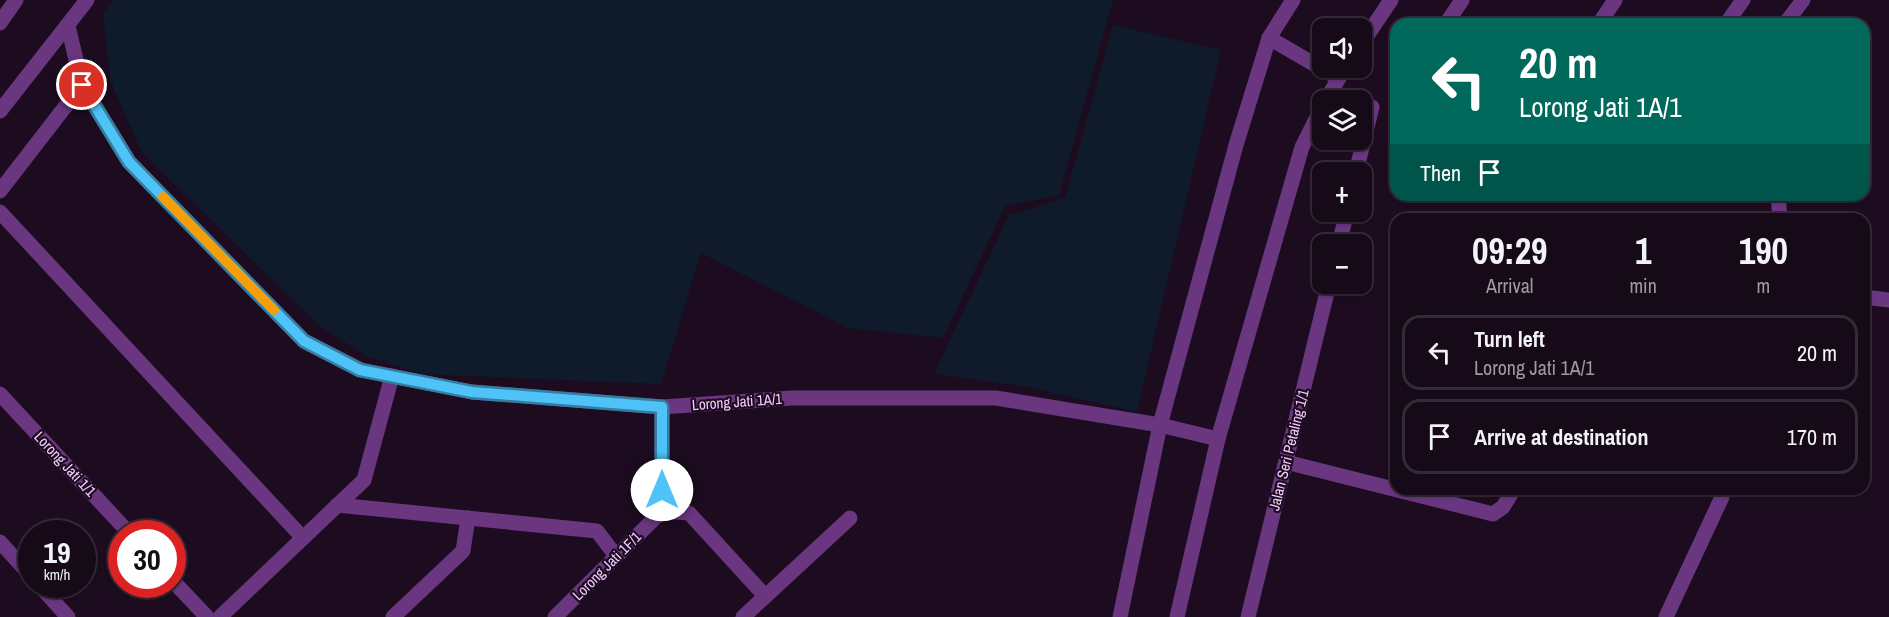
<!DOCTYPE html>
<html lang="en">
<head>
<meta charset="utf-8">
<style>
	:root { --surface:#160918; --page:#1f1221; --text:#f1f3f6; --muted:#9e9aa2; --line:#352a37 }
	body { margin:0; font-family:"Archivo Narrow",sans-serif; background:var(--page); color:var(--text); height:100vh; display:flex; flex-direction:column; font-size:22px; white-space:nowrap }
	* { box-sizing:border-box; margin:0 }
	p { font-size:20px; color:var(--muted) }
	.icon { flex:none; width:33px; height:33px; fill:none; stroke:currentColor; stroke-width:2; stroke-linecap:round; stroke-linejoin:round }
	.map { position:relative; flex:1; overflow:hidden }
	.side { position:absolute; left:1390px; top:213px; width:480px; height:282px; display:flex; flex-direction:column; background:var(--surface); border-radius:18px; box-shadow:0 2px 4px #0004,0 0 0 2px var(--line) }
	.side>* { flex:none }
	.top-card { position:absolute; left:1390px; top:18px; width:480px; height:183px; border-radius:18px; box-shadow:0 2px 4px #0004,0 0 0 2px var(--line); background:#00695c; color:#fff; overflow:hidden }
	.fabs { position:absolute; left:1312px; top:18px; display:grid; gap:12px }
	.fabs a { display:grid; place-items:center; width:60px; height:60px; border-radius:12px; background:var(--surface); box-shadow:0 2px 4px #0004,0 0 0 2px var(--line); font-size:30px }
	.speed { position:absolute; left:18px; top:520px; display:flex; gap:12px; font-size:30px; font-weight:700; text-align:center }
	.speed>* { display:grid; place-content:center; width:78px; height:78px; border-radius:50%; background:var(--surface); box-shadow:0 2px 4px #0004,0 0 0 2px var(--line); line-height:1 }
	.speed small { font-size:15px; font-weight:400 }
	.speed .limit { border:9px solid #d22; background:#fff; color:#111 }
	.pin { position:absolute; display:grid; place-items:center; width:51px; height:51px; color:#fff; margin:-26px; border:3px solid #fff; border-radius:50%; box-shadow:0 2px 6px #0007 }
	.me { position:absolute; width:66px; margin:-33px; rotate:0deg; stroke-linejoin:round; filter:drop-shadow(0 0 4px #0008) }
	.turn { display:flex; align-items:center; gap:21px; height:126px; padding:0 30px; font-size:27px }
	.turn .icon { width:78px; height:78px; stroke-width:2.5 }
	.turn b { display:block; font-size:42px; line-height:51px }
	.then { display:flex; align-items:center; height:57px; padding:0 30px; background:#0003; gap:12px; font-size:22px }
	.eta { display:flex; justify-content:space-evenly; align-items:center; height:102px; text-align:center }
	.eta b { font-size:36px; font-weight:700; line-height:42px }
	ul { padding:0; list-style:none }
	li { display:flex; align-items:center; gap:18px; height:75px; margin:0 12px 9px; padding:0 18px; border:3px solid var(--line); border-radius:18px }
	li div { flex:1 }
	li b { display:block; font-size:22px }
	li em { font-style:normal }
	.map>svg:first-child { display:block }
	.green { fill:#0f1a2a }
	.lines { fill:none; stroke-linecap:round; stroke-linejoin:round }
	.minor { stroke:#6a3680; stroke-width:15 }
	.route-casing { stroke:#337fa1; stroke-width:15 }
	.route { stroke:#4fc3f7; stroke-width:10 }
	.slow { stroke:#f59e0b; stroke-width:10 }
	.labels { text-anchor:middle; stroke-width:4.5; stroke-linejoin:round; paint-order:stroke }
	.street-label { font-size:15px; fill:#f3ccff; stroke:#1d0c20 }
</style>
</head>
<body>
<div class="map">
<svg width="1889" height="617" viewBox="0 0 1889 617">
	<rect width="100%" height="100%" fill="#1d0c20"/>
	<g class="green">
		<polygon points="113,0 1113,0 1059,195 1005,206 943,338 848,328 701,253 661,384 421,374 366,356 317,324 141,151 110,80 103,14"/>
		<polygon points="1113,25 1221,50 1137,412 1028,387 934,374 1009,215 1065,198"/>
	</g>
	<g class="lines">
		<g class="minor">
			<polyline points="0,23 16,0"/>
			<polyline points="1446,24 1462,0"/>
			<polyline points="1599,24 1615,0"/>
			<polyline points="1726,24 1743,0"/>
			<polyline points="1785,24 1803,0"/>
			<polyline points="68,26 82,85 129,162 304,341 361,370 472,392 662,407 792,398 996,398 1160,425 1218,439"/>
			<polyline points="1269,38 1338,78"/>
			<polyline points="1362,43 1391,0"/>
			<polyline points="1326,100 1345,68"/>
			<polyline points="0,111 87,0"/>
			<polyline points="1356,172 1372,107"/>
			<polyline points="0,191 82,85"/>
			<polyline points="1778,195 1780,219"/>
			<polyline points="0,212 303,538"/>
			<polyline points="1339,244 1347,212"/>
			<polyline points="1864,297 1889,300"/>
			<polyline points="0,394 130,534"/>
			<polyline points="1286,462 1493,514 1503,507 1514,489"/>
			<polyline points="337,505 597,531 616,556"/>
			<polyline points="662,511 689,513 765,596"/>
			<polyline points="0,542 32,577"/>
			<polyline points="172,580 207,617"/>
			<polyline points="39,585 68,617"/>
			<polyline points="220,617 364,480 392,376"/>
			<polyline points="393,617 463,551 468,518"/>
			<polyline points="555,617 662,511 662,407"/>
			<polyline points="743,617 850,518"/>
			<polyline points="1120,617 1160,425 1236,145 1269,38 1293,0"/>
			<polyline points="1177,617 1218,439 1302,147 1323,105"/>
			<polyline points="1248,617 1329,284"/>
			<polyline points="1666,617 1722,497 1722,489"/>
		</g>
	</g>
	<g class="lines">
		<g class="route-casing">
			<polyline id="route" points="82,85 129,162 304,341 360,370 472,392 662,407 662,490"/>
		</g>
		<use href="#route" class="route"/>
		<polyline class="slow" points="163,197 274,310"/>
	</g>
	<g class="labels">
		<g class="street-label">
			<text transform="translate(737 402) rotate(-4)" y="5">Lorong Jati 1A/1</text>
			<text transform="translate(1289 450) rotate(-76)" y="5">Jalan Seri Petaling 1/1</text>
			<text transform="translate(65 464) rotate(47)" y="5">Lorong Jati 1/1</text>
			<text transform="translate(607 566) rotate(-45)" y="5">Lorong Jati 1F/1</text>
		</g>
	</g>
</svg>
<div class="fabs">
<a><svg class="icon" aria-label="sound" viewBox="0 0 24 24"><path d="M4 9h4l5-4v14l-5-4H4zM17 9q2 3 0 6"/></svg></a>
<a><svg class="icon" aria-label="layers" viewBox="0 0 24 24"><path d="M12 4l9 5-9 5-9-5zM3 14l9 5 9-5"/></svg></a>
<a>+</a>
<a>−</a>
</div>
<div class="speed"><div>19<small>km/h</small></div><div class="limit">30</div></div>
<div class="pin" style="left:82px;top:85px;background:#d93025"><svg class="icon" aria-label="arrive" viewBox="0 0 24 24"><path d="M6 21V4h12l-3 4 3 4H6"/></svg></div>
<svg class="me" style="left:662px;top:490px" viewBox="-20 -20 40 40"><circle r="19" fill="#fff"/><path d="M0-13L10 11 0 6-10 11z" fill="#4fc3f7"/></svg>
<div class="top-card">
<div class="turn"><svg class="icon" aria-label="left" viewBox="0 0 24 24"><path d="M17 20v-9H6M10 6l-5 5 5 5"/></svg><div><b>20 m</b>Lorong Jati 1A/1</div></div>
<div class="then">Then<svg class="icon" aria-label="arrive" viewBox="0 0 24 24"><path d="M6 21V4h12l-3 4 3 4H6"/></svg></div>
</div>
<section class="side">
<div class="eta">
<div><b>09:29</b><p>Arrival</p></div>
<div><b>1</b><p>min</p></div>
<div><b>190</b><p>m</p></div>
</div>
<ul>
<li><svg class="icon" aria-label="left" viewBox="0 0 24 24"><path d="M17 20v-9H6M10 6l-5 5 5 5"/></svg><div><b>Turn left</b><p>Lorong Jati 1A/1</p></div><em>20 m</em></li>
<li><svg class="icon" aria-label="arrive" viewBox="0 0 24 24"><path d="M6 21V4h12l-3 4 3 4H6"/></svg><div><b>Arrive at destination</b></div><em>170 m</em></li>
</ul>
</section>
</div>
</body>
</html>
